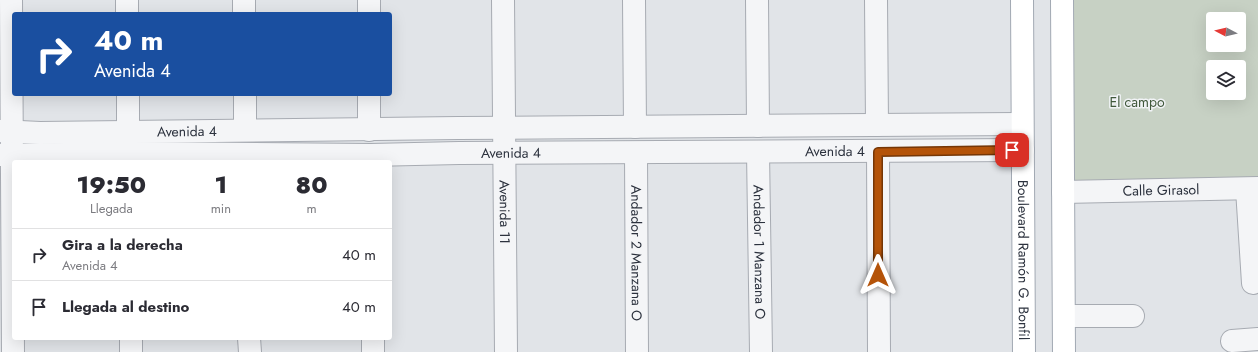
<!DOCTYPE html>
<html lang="es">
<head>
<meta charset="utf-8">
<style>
	:root { --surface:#fff; --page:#f7f7f7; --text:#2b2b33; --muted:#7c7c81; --line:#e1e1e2 }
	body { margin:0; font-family:Jost,sans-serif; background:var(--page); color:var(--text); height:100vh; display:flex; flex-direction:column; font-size:15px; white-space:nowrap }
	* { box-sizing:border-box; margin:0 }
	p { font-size:13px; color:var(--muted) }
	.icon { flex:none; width:22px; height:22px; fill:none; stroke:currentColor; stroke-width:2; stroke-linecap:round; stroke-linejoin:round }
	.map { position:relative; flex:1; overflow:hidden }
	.drawer { position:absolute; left:12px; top:160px; width:380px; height:180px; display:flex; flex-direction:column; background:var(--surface); border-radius:4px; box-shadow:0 4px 16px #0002 }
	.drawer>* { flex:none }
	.hud { position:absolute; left:12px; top:12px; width:380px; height:84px; border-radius:4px; box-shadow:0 4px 16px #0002; background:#1a4fa0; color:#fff; overflow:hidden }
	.needle { width:26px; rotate:277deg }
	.controls { position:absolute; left:1206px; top:12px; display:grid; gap:8px }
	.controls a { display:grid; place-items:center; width:40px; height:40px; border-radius:4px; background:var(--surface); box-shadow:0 4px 16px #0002; font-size:20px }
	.pin { position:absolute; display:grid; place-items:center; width:34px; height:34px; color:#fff; margin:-17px; border-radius:8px; box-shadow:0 2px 6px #0006 }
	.me { position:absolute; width:44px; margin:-22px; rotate:0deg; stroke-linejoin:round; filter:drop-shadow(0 0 3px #0008) }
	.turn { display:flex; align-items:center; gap:14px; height:84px; padding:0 16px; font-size:18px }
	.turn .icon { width:52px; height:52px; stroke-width:2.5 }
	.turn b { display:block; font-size:28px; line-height:34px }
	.eta { display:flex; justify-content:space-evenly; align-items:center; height:68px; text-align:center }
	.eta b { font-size:24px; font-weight:800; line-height:28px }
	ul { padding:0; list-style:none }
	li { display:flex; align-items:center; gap:12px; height:52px; padding:0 16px; border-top:1px solid var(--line) }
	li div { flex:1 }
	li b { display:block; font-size:15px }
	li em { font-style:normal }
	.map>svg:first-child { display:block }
	.green { fill:#c7d1c4; fill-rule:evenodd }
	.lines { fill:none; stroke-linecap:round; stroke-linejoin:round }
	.minor-casing { stroke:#a7abb2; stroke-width:24 }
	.major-casing { stroke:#a2a9b3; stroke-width:24 }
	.minor { stroke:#f4f5f7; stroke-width:22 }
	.major { stroke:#fff; stroke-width:22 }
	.route-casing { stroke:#753606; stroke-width:10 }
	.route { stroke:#b45309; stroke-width:7 }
	.labels { text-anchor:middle; stroke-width:3; stroke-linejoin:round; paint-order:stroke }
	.park-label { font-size:14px; fill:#40583b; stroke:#f1f3f6 }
	.street-label { font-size:14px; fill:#2c323e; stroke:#f1f3f6 }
</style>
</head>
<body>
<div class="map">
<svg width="1258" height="352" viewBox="0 0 1258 352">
	<rect width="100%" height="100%" fill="#e1e4e8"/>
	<path class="green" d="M1059 0H1258V181L1061 186ZM1213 19H1239V45H1213ZM1213 67H1239V93H1213Z"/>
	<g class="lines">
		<g class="minor-casing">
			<g id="minor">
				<polyline points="11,0 13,352"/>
				<polyline points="127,0 127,14"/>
				<polyline points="244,0 244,14"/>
				<polyline points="369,0 369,14"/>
				<path id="s1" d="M503 0 506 352"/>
				<polyline points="634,0 635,127"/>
				<polyline points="757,0 758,126"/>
				<polyline points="876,0 877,125"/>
				<polyline points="128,94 128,131"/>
				<polyline points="245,94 245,129"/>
				<polyline points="369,94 369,130"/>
				<path id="s2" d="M0 131 40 133 458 128 1022 124"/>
				<polyline points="878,151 879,352"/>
				<path id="s3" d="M758 152 761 352"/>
				<path id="s4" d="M636 153 637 352"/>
				<path id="s5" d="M0 155 131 153 371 155 459 153 1023 150"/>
				<polyline points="1247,189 1253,283"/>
				<path id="s6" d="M1063 192 1258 188"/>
				<polyline points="1064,316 1133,316"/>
				<polyline points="249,338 250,352"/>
				<polyline points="373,338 373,352"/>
				<polyline points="1232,341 1258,339"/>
				<polyline points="131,352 131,338"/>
			</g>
		</g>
		<g class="major-casing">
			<g id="major">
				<path id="s7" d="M1022 0 1024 352"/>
				<polyline points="1062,0 1064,352"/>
			</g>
		</g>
		<use href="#minor" class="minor"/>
		<use href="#major" class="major"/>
	</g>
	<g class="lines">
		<g class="route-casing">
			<polyline id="route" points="878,275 878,152 1012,150"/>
		</g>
		<use href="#route" class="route"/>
	</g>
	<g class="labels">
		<g class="park-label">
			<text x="1137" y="107">El campo</text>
		</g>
		<g class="street-label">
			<text dy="5" stroke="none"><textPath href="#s2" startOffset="187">Avenida 4</textPath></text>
			<text dy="5" stroke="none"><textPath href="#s5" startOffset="835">Avenida 4</textPath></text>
			<text dy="5" stroke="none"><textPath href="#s5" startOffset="511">Avenida 4</textPath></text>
			<text dy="5" stroke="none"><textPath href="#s6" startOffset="98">Calle Girasol</textPath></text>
			<text dy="5" stroke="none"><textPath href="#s1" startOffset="212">Avenida 11</textPath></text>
			<text dy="5" stroke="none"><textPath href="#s3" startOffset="100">Andador 1 Manzana O</textPath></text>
			<text dy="5" stroke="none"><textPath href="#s4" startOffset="100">Andador 2 Manzana O</textPath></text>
			<text dy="5" stroke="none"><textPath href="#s7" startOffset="260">Boulevard Ramón G. Bonfil</textPath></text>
		</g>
	</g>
</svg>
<div class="controls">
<a><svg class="needle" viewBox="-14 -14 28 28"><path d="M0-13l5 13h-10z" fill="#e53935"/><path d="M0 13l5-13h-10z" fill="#7c7c81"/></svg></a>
<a><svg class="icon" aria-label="layers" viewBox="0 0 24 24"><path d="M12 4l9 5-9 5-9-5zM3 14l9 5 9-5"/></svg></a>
</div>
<div class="pin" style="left:1012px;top:150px;background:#d93025"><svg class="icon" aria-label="arrive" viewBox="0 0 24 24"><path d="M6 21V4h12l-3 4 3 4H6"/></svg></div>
<svg class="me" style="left:878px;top:275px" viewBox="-20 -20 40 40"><path d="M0-17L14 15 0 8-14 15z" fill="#b45309" stroke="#fff" stroke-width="4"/></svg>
<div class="hud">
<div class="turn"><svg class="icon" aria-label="right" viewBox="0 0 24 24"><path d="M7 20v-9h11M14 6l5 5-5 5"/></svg><div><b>40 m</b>Avenida 4</div></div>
</div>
<section class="drawer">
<div class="eta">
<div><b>19:50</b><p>Llegada</p></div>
<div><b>1</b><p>min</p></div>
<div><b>80</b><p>m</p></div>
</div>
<ul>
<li><svg class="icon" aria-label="right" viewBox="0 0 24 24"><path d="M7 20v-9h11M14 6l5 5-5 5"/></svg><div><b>Gira a la derecha</b><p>Avenida 4</p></div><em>40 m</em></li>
<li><svg class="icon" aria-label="arrive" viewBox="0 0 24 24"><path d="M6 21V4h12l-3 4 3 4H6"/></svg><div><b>Llegada al destino</b></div><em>40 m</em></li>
</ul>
</section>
</div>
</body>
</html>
